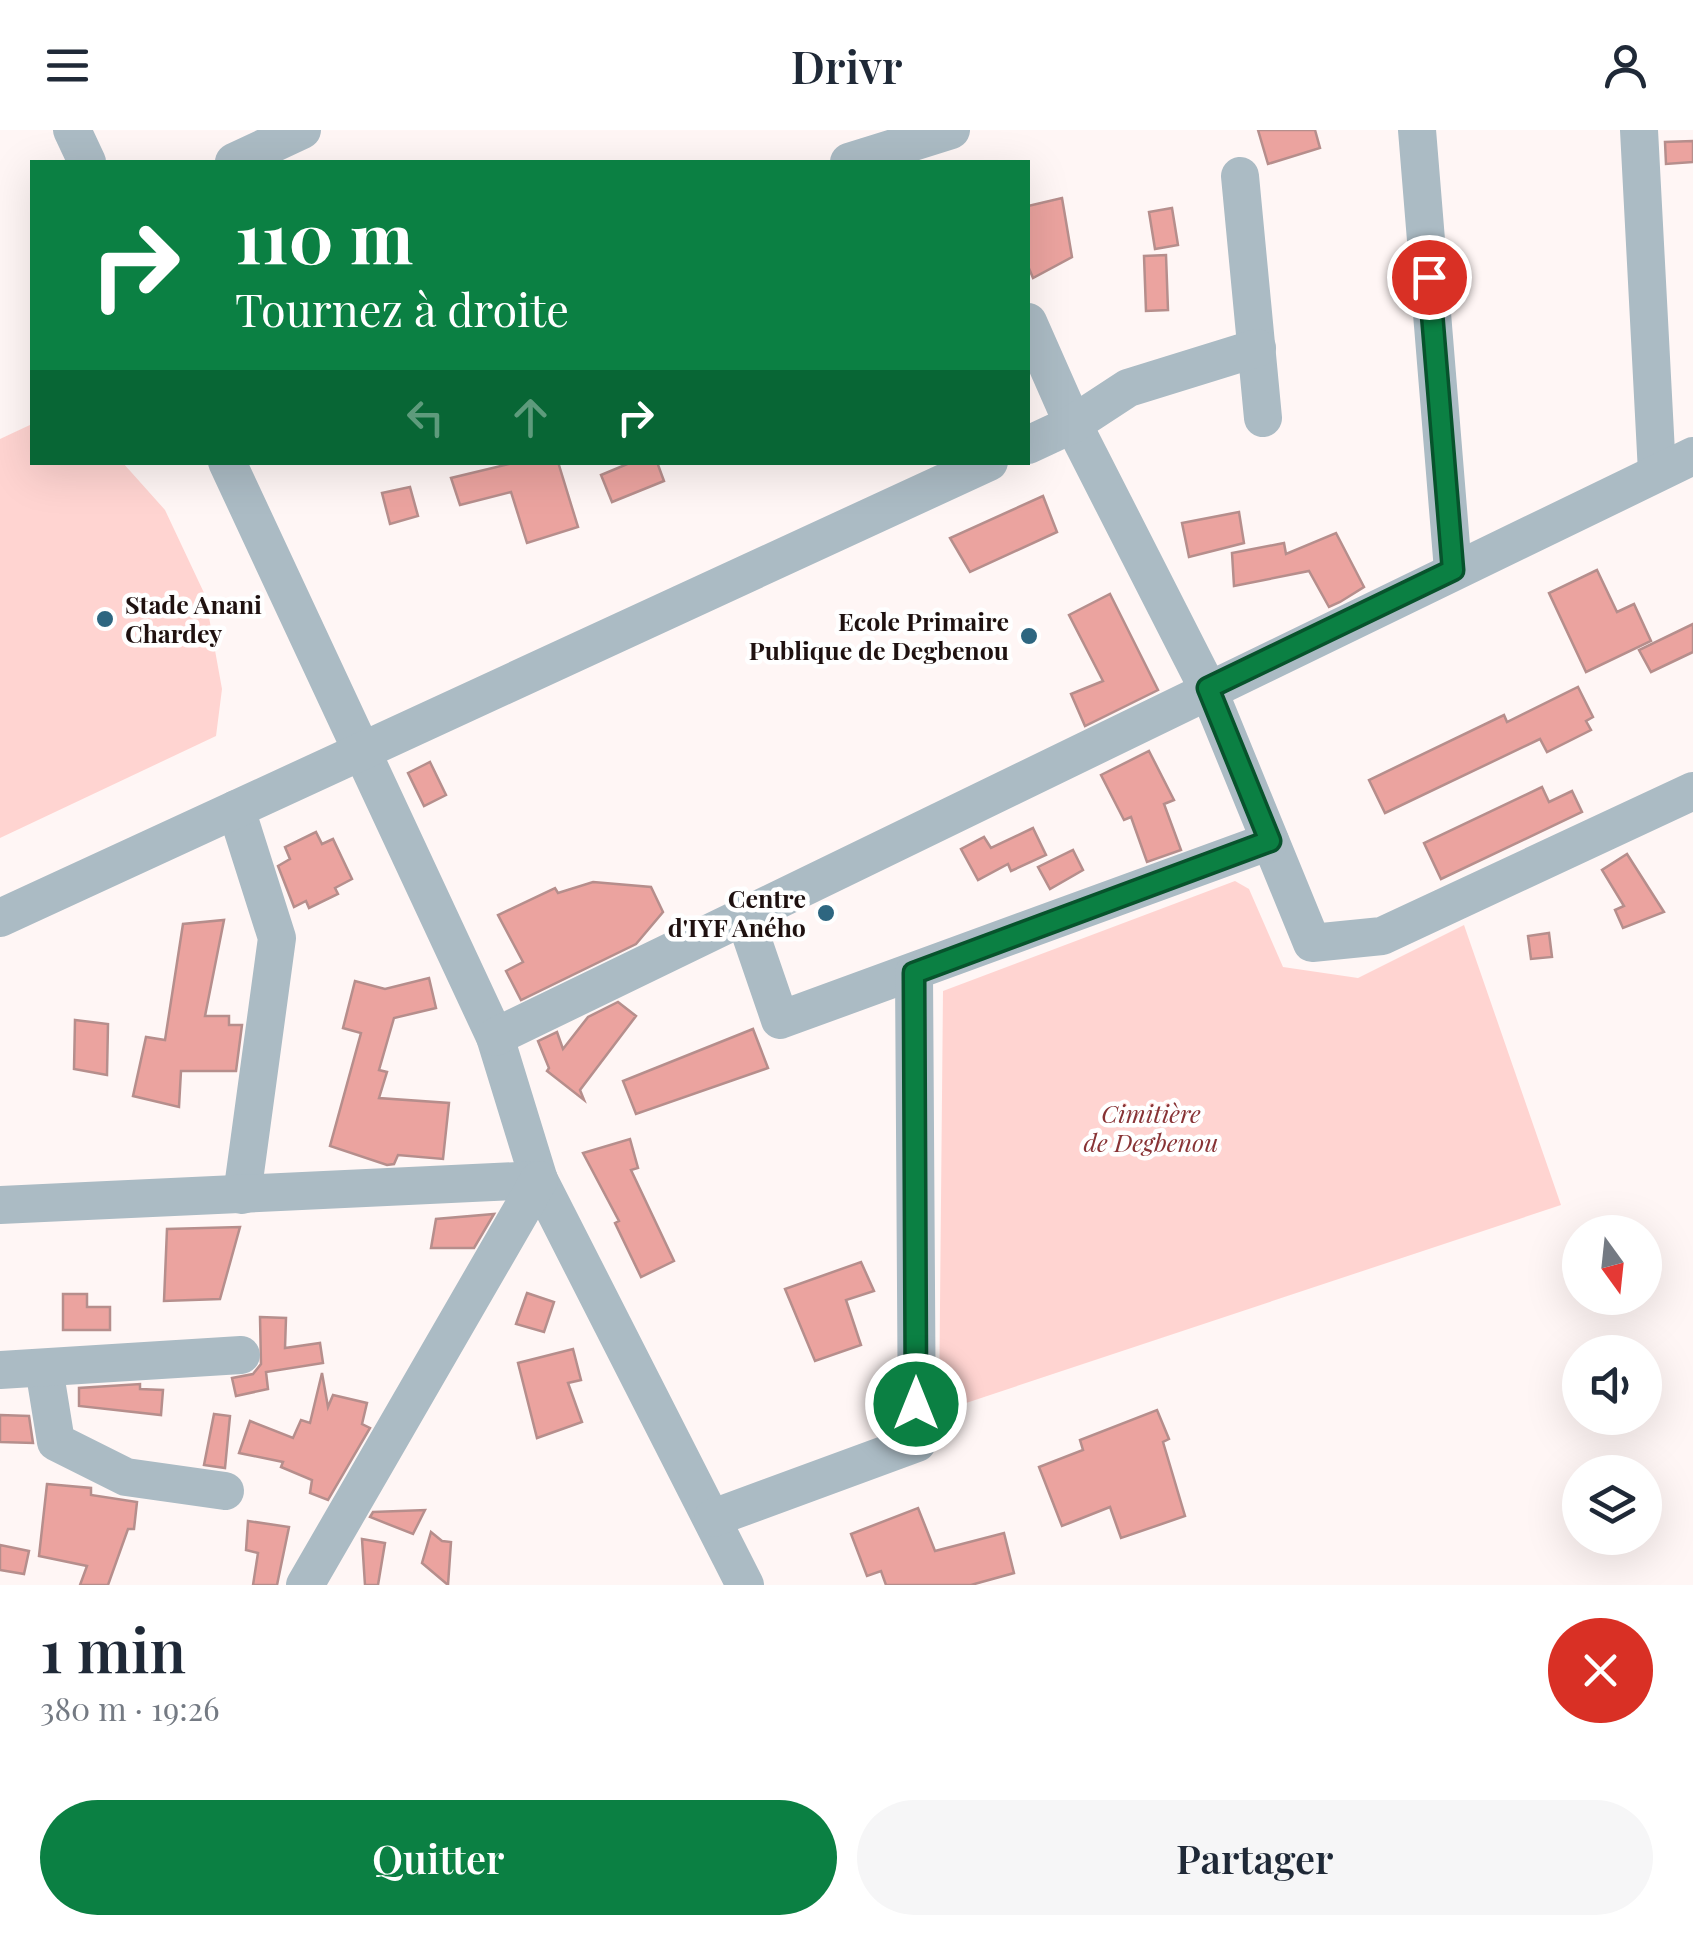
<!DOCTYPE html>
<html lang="fr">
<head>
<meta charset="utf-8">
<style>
	:root { --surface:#fff; --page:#f6f6f7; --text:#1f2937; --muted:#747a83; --accent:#0b8043 }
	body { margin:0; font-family:"Playfair Display",serif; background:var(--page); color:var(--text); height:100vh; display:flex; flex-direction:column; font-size:38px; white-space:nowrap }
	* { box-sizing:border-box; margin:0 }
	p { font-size:32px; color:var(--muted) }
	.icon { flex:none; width:55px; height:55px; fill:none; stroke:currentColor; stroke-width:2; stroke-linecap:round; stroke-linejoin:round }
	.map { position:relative; height:1455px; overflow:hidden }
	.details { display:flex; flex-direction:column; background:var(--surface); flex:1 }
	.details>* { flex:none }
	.hud { position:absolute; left:30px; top:30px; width:1000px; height:305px; border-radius:0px; box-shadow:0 10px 40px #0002; background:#0b8043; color:#fff; overflow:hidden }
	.needle { width:65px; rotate:165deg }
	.fabs { position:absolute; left:1562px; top:1085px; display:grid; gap:20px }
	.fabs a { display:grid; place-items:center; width:100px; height:100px; border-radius:50%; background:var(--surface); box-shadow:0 10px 40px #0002; font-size:50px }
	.pin { position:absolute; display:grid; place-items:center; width:85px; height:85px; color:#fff; margin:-42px; border:5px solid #fff; border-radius:50%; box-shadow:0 2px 10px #0007 }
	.me { position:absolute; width:110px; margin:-55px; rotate:0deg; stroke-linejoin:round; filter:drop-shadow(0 0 8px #0008) }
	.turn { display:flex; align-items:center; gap:35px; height:210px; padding:0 40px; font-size:45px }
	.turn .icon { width:130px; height:130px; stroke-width:2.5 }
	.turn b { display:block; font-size:70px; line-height:85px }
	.lanes { display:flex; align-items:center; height:95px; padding:0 40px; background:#0003; justify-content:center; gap:50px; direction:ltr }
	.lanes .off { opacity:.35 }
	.round { display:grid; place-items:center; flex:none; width:105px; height:105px; border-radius:52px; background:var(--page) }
	.head { display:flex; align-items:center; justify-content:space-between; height:170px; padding:0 40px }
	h1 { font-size:60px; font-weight:600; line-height:75px }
	.action { display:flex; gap:20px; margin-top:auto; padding:20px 40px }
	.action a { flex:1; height:115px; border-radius:60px; background:var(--accent); color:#fff; font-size:40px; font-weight:600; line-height:115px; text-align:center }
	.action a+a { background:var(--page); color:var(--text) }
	header { display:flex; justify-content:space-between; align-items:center; height:130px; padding:0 40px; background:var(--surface); font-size:45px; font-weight:600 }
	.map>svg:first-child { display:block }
	.green { fill:#ffd4d1 }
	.building { fill:#eba39f; stroke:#b68e8c; stroke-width:2.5 }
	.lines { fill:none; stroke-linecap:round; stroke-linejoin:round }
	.minor { stroke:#abbbc4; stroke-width:38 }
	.route-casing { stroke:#07532c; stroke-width:25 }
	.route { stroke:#0b8043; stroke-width:18 }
	.poi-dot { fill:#2e6680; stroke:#fff; stroke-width:4 }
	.labels { text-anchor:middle; stroke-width:9; stroke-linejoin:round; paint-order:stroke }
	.poi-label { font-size:25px; font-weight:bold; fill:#1f1110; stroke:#fff; text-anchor:end }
	.park-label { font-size:25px; font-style:italic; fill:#883335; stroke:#fff }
</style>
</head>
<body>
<header><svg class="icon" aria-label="menu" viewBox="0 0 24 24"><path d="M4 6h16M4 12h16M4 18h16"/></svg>Drivr<svg class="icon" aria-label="person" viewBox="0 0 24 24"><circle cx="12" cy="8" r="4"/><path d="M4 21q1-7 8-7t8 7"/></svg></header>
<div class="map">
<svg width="1693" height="1455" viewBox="0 0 1693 1455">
	<rect width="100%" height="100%" fill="#fff6f5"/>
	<g class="green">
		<polygon points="32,294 32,332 123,333 165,380 205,465 222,559 216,606 0,708 0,309"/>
		<polygon points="1235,751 1249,759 1283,837 1358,848 1464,795 1561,1075 939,1282 943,861"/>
	</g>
	<g class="building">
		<polygon points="1258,0 1315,0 1320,18 1268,34"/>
		<polygon points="1693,11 1693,32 1666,34 1665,12"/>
		<polygon points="1062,68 1072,127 1033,148 1028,136 1028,76"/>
		<polygon points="1172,78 1178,115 1155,119 1149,82"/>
		<polygon points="1166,125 1168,180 1146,181 1144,126"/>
		<polygon points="517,332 558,332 578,397 527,413 511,362 460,375 451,348"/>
		<polygon points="632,332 657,332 664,351 612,372 601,345"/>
		<polygon points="410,357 418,386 390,394 382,363"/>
		<polygon points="1043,366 1057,402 970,442 950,408"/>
		<polygon points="1239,382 1244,413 1189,427 1182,393"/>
		<polygon points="1336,403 1364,457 1340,472 1329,477 1309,441 1234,456 1232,423 1284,413 1286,424"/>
		<polygon points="1597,440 1617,482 1634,474 1651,511 1586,542 1549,463"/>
		<polygon points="1110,464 1158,560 1085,596 1071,564 1103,551 1069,485"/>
		<polygon points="1693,494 1693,522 1651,542 1639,520"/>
		<polygon points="1578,557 1593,587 1586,591 1591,600 1547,622 1540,609 1385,683 1369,650 1504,585 1507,592"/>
		<polygon points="1149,621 1174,670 1164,674 1181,720 1147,732 1131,687 1124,690 1101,645"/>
		<polygon points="430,632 446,665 424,676 408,643"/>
		<polygon points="1542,657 1549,672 1572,661 1582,682 1441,749 1424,713"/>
		<polygon points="1033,698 1046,725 1011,741 1008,734 978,750 961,719 984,707 991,718"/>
		<polygon points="316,702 322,714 333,709 352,749 335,758 338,764 309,778 306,771 294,777 278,736 290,729 285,717"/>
		<polygon points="1073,720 1083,740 1050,759 1038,737"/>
		<polygon points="1627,724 1664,782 1623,798 1615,780 1624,776 1602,740"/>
		<polygon points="593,752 651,757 663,782 636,814 521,870 506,841 523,832 498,785 555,758 558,763"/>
		<polygon points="224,790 205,886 229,886 229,895 242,895 236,941 181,941 179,977 133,966 146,907 165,910 183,794"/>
		<polygon points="1549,803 1552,827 1531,829 1528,806"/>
		<polygon points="429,848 436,878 394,888 379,940 387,942 379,968 449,973 443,1029 398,1025 394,1034 387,1035 330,1016 361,903 343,898 355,851 385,859"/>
		<polygon points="618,872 636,886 580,960 584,970 547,941 549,938 538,911 557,902 563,919 588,887"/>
		<polygon points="75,890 108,894 107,945 74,939"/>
		<polygon points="753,899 768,938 636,984 623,951"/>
		<polygon points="630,1009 638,1038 631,1040 674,1131 641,1147 615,1093 619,1091 583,1023"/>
		<polygon points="494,1084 474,1118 431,1118 436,1089"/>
		<polygon points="240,1097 220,1169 164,1171 167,1099"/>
		<polygon points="861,1132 874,1161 846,1170 861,1215 815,1231 785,1159"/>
		<polygon points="527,1163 554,1172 544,1202 516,1194"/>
		<polygon points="63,1164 87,1164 87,1177 110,1177 110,1200 63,1200"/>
		<polygon points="260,1187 286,1188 285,1218 320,1213 323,1233 266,1242 268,1259 236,1266 232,1248 253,1244 261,1234"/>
		<polygon points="573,1219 581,1250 568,1253 582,1292 537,1308 518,1233"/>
		<polygon points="322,1243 328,1277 333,1265 367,1273 362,1294 370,1298 328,1370 310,1363 312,1350 281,1337 283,1332 239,1323 250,1291 293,1308 301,1290 310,1293"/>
		<polygon points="140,1254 140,1259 163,1260 161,1285 79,1276 79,1258"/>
		<polygon points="1157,1280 1169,1309 1163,1312 1185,1386 1121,1408 1110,1377 1062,1396 1039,1337 1083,1320 1080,1310"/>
		<polygon points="214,1284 230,1286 225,1338 204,1335"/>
		<polygon points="0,1285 29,1286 33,1313 0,1312"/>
		<polygon points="47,1354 91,1358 91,1365 137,1372 134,1399 128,1399 108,1455 80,1455 87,1436 39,1426"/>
		<polygon points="918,1378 935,1421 1004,1403 1014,1443 971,1455 886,1455 881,1441 867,1446 851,1404"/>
		<polygon points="425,1380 413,1404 370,1387 373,1382"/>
		<polygon points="248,1391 289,1397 277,1455 253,1455 258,1423 246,1420"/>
		<polygon points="431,1402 442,1411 451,1412 448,1455 422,1433"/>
		<polygon points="362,1409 385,1413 378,1455 365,1455"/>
		<polygon points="0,1415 29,1421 24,1444 0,1440"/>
	</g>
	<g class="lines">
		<g class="minor">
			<polyline points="72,0 87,32"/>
			<polyline points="1417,0 1453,440"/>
			<polyline points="1639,0 1657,342"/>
			<polyline points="234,32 302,0"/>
			<polyline points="849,32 951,0"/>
			<polyline points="1240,46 1263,288"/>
			<polyline points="1028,192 1073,294 1208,559 1312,813 1382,806 1693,661"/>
			<polyline points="1028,315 1073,294 1128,258 1257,218"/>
			<polyline points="227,332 495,907 539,1050 745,1455"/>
			<polyline points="236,679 277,808 242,1065"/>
			<polyline points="744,785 780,890 1270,711"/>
			<polyline points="0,788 989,332"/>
			<polyline points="495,907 1693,326"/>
			<polyline points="0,1075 539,1050"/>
			<polyline points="44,1238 56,1312 126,1347 225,1361"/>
			<polyline points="0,1240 241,1225"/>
			<polyline points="713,1388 917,1313 914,843"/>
			<polyline points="305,1455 539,1050"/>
		</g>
	</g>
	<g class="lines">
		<g class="route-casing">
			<polyline id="route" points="916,1274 914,843 1270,711 1208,558 1453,440 1429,147"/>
		</g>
		<use href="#route" class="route"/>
	</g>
	<g class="poi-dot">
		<circle cx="105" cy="489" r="10"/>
		<circle cx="1029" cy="506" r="10"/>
		<circle cx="826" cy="783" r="10"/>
	</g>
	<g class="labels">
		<g class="poi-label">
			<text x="125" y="484" text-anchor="start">Stade Anani<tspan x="125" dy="29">Chardey</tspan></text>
			<text x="1009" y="501">Ecole Primaire<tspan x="1009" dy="29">Publique de Degbenou</tspan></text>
			<text x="806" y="778">Centre<tspan x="806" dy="29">d'IYF Aného</tspan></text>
		</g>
		<g class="park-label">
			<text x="1151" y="993">Cimitière<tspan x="1151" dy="29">de Degbenou</tspan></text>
		</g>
	</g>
</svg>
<div class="fabs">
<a><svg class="needle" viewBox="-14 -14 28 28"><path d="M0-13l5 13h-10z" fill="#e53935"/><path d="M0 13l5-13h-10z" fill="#747a83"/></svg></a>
<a><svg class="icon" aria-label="sound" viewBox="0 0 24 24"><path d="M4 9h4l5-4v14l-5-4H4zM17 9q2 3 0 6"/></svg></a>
<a><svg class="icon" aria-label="layers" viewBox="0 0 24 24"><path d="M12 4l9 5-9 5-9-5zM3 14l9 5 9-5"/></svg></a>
</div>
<div class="pin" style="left:1429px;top:147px;background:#d93025"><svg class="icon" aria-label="arrive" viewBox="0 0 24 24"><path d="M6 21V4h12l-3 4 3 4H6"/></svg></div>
<svg class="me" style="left:916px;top:1274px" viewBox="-20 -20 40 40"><circle r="17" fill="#0b8043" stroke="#fff" stroke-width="3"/><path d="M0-11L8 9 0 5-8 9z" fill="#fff"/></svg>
<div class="hud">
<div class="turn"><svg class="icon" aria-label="right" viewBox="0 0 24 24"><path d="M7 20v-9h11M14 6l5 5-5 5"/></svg><div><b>110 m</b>Tournez à droite</div></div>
<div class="lanes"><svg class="icon off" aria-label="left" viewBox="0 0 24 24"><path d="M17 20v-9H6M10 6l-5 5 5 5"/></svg><svg class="icon off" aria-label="ahead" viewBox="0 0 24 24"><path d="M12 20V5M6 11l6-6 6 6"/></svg><svg class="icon" aria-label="right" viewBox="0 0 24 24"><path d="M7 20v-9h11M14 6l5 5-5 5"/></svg></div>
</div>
</div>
<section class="details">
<div class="head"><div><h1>1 min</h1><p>380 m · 19:26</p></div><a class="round" style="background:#d93025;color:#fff"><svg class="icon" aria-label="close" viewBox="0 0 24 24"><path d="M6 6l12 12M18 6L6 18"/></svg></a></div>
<div class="action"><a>Quitter</a><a>Partager</a></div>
</section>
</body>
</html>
